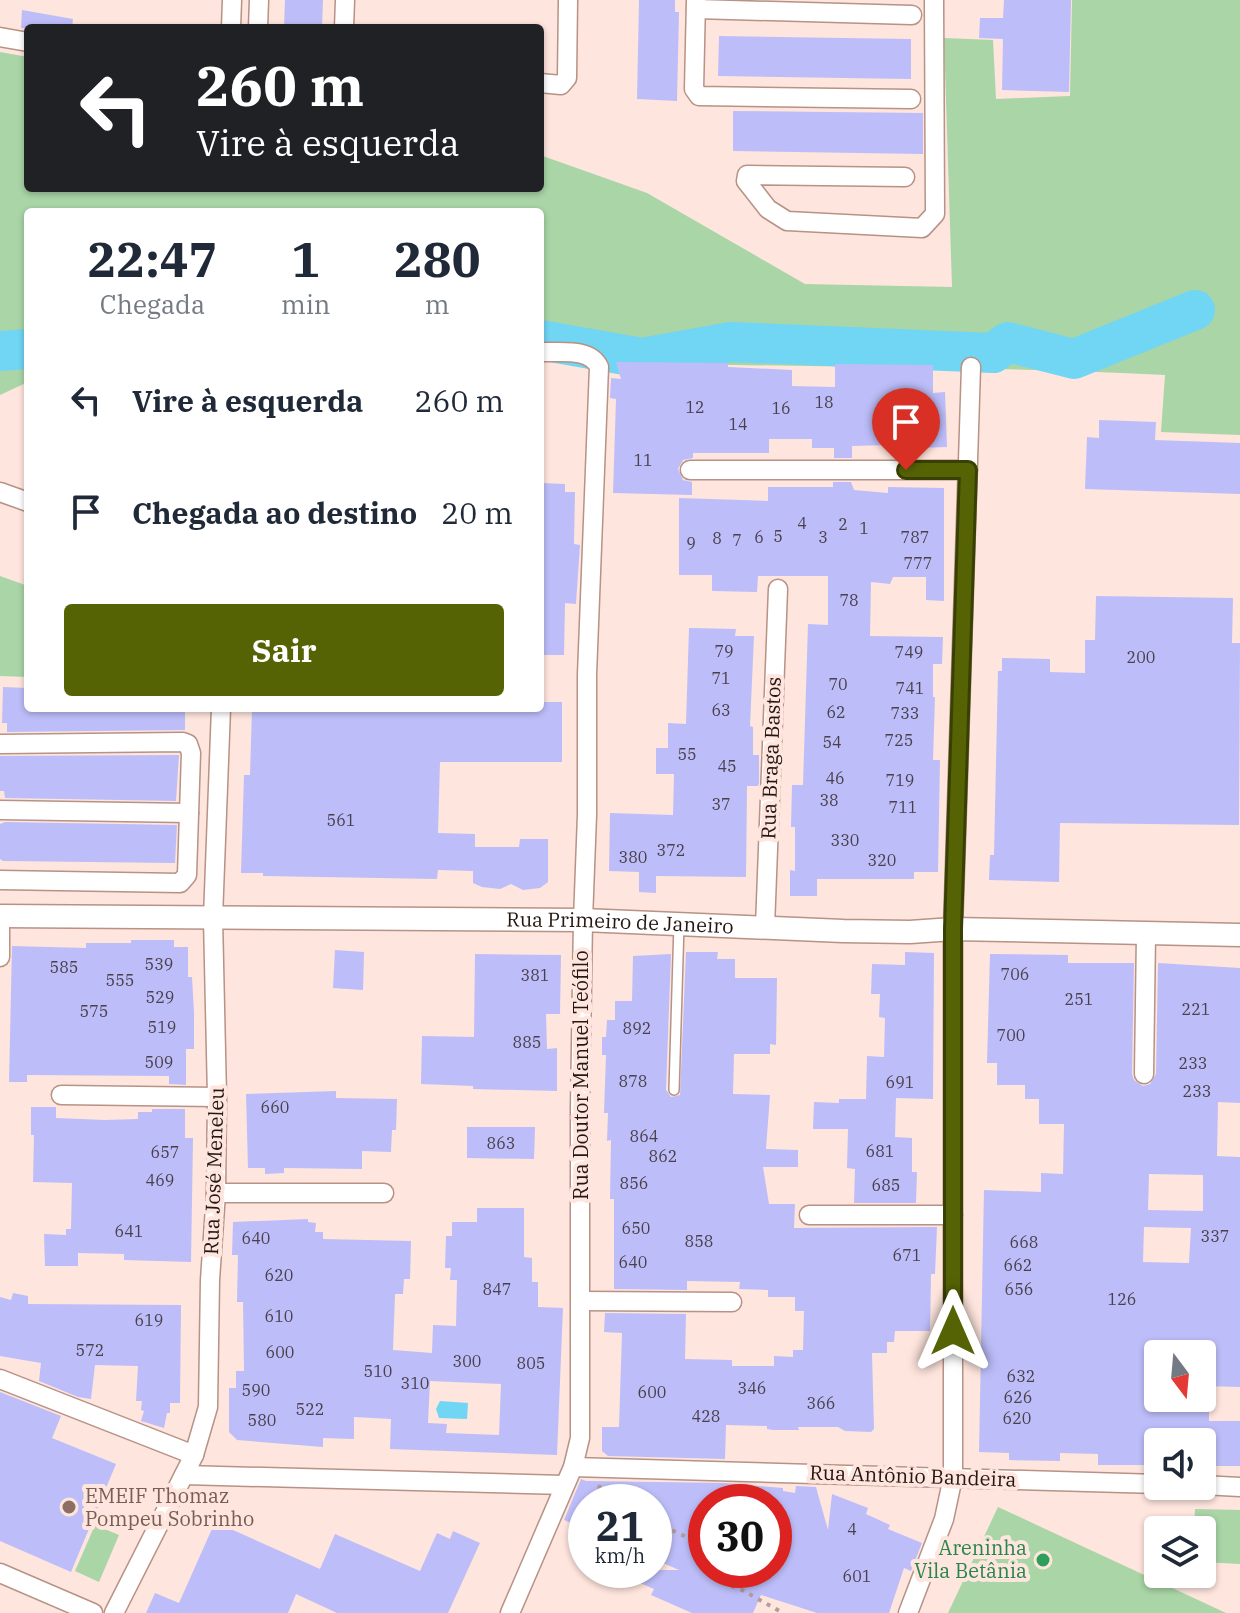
<!DOCTYPE html>
<html lang="pt">
<head>
<meta charset="utf-8">
<style>
	:root { --surface:#fff; --page:#f2f2f3; --text:#1f2937; --muted:#747a83; --accent:#566305 }
	body { margin:0; font-family:"IBM Plex Serif",serif; background:var(--page); color:var(--text); height:100vh; display:flex; flex-direction:column; font-size:30px; white-space:nowrap }
	* { box-sizing:border-box; margin:0 }
	p { font-size:26px; color:var(--muted) }
	.icon { flex:none; width:44px; height:44px; fill:none; stroke:currentColor; stroke-width:2; stroke-linecap:round; stroke-linejoin:round }
	.map { position:relative; flex:1; overflow:hidden }
	.drawer { position:absolute; left:24px; top:208px; width:520px; height:504px; display:flex; flex-direction:column; background:var(--surface); border-radius:8px; box-shadow:0 2px 6px #0004 }
	.drawer>* { flex:none }
	.top-card { position:absolute; left:24px; top:24px; width:520px; height:168px; border-radius:8px; box-shadow:0 2px 6px #0004; background:#202124; color:#fff; overflow:hidden }
	.needle { width:52px; rotate:164deg }
	.buttons { position:absolute; left:1144px; top:1340px; display:grid; gap:16px }
	.buttons a { display:grid; place-items:center; width:72px; height:72px; border-radius:8px; background:var(--surface); box-shadow:0 2px 6px #0004; font-size:40px }
	.speed { position:absolute; left:568px; top:1484px; display:flex; gap:16px; font-size:40px; font-weight:700; text-align:center }
	.speed>* { display:grid; place-content:center; width:104px; height:104px; border-radius:50%; background:var(--surface); box-shadow:0 2px 6px #0004; line-height:1 }
	.speed small { font-size:20px; font-weight:400 }
	.speed .limit { border:12px solid #d22; background:#fff; color:#111 }
	.pin { position:absolute; display:grid; place-items:center; width:68px; height:68px; color:#fff; margin:-82px -34px; border-radius:50% 50% 50% 0; rotate:-45deg; box-shadow:0 0 8px #0007 }
	.pin .icon { rotate:45deg }
	.me { position:absolute; width:88px; margin:-44px; rotate:0deg; stroke-linejoin:round; filter:drop-shadow(0 0 6px #0008) }
	.turn { display:flex; align-items:center; gap:28px; height:168px; padding:0 40px; font-size:36px }
	.turn .icon { width:104px; height:104px; stroke-width:2.5 }
	.turn b { display:block; font-size:56px; line-height:68px }
	.eta { display:flex; justify-content:space-evenly; align-items:center; height:136px; text-align:center }
	.eta b { font-size:48px; font-weight:800; line-height:56px }
	.button { display:flex; gap:16px; margin-top:auto; padding:16px 40px }
	.button a { flex:1; height:92px; border-radius:8px; background:var(--accent); color:#fff; font-size:32px; font-weight:800; line-height:92px; text-align:center }
	ul { padding:0; list-style:none }
	li { display:flex; align-items:center; gap:24px; height:112px; padding:0 40px }
	li div { flex:1 }
	li b { display:block; font-size:30px }
	li em { font-style:normal }
	.map>svg:first-child { display:block }
	.green { fill:#a9d5a7 }
	.water { fill:#71d5f4 }
	.lines { fill:none; stroke-linecap:round; stroke-linejoin:round }
	.river { stroke:#71d5f4; stroke-width:40 }
	.building { fill:#bdbef9; fill-rule:evenodd }
	.service-casing { stroke:#b79285; stroke-width:12 }
	.minor-casing { stroke:#b79285; stroke-width:21 }
	.tertiary-casing { stroke:#b79285; stroke-width:25 }
	.path { stroke:#b49e97; stroke-width:4; stroke-dasharray:4 6; stroke-linecap:butt }
	.service { stroke:#fff; stroke-width:9 }
	.minor { stroke:#fff; stroke-width:18 }
	.tertiary { stroke:#fff; stroke-width:22 }
	.route-casing { stroke:#384003; stroke-width:20 }
	.route { stroke:#566305; stroke-width:14 }
	.education-dot { fill:#8d6e63; stroke:#fee5dd; stroke-width:3 }
	.leisure-dot { fill:#2e9e5b; stroke:#fee5dd; stroke-width:3 }
	.labels { text-anchor:middle; stroke-width:8; stroke-linejoin:round; paint-order:stroke }
	.number-label { font-size:16px; fill:#4a404b }
	.street-label { font-size:20px; fill:#241611; stroke:#fee5dd }
	.education-label { font-size:20px; fill:#785e54; stroke:#fee5dd; text-anchor:start }
	.leisure-label { font-size:20px; fill:#27864d; stroke:#fee5dd; text-anchor:end }
</style>
</head>
<body>
<div class="map">
<svg width="1240" height="1613" viewBox="0 0 1240 1613">
	<rect width="100%" height="100%" fill="#fee5dd"/>
	<g class="green">
		<path d="M1072 0H1240V435L1161 432 1165 375C957 364 748 369 540 359V212H28V382L0 395V52L28 57V188H540V155L647 193 805 284 952 287 944 38 993 40 996 99 1070 96Z"/>
		<polygon points="0,576 28,586 28,677 0,676"/>
		<polygon points="998,1507 1226,1613 948,1613"/>
		<polygon points="1195,1509 1240,1510 1240,1564 1202,1562 1202,1530 1194,1530"/>
		<polygon points="95,1525 119,1535 99,1582 75,1571"/>
	</g>
	<polygon class="water" points="440,1401 468,1403 467,1419 439,1418 436,1409"/>
	<g class="lines">
		<g class="river">
			<polyline points="540,340 642,358 731,342 993,353 1008,342 1074,359 1195,310"/>
			<polyline points="0,351 28,349"/>
		</g>
	</g>
	<g class="building">
		<polygon points="285,0 323,0 322,28 284,28"/>
		<polygon points="639,0 675,0 675,12 679,12 677,101 637,99"/>
		<polygon points="1004,0 1071,0 1069,92 1002,90 1003,39 979,38 980,18 1003,18"/>
		<polygon points="22,10 73,19 72,28 21,28"/>
		<polygon points="719,36 911,39 911,79 718,76"/>
		<polygon points="733,111 923,113 923,154 733,151"/>
		<polygon points="616,362 728,363 728,367 792,370 792,386 835,387 835,364 933,365 933,393 945,392 947,447 889,449 889,445 852,446 852,458 834,458 834,448 812,448 812,439 769,439 769,453 693,453 693,458 683,460 678,469 683,480 692,482 692,495 613,493 616,399 610,398 611,378 621,379"/>
		<polygon points="1099,420 1156,422 1155,440 1240,443 1240,494 1085,489 1087,437 1099,438"/>
		<polygon points="833,482 851,482 854,490 888,493 888,487 944,488 944,601 926,600 926,577 893,577 890,584 871,582 870,636 943,637 942,664 933,664 933,697 935,697 933,760 940,760 938,872 914,872 914,879 817,879 817,896 790,896 790,870 795,871 795,827 791,827 792,785 803,785 808,624 828,625 828,576 758,576 757,592 712,591 712,575 679,575 679,498 768,501 768,487 833,487"/>
		<polygon points="541,483 565,484 565,492 575,492 574,544 580,545 576,604 565,603 564,655 540,655"/>
		<polygon points="1096,596 1233,598 1232,643 1240,643 1239,825 1060,823 1059,882 989,880 990,855 994,855 998,671 1002,671 1002,658 1050,659 1050,672 1085,673 1085,640 1095,640"/>
		<polygon points="689,628 736,629 735,636 754,636 750,726 753,727 753,755 759,755 759,783 758,786 747,786 746,877 656,876 656,893 639,892 639,872 609,871 610,813 673,815 674,774 656,774 656,748 668,748 668,723 686,724"/>
		<polygon points="3,687 28,688 28,708 185,708 185,730 7,732 7,723 2,723"/>
		<polygon points="540,702 562,702 562,762 440,762 438,833 475,834 475,847 519,847 520,839 548,839 548,882 540,888 523,890 511,884 500,889 482,887 473,883 473,871 438,870 437,879 263,876 263,873 241,873 244,775 250,775 252,708 540,708"/>
		<polygon points="179,755 176,801 5,798 4,791 0,791 0,756"/>
		<polygon points="5,822 177,825 175,863 3,861 0,859 0,824"/>
		<polygon points="131,940 174,940 174,947 188,947 188,977 192,977 194,1012 194,1049 186,1049 186,1085 169,1084 169,1076 27,1075 27,1082 9,1082 12,946 86,948 86,943 131,943"/>
		<polygon points="335,950 364,952 363,990 333,988"/>
		<polygon points="686,952 718,952 717,959 735,959 735,978 777,978 776,1045 770,1044 770,1054 734,1054 733,1094 770,1095 766,1149 798,1150 798,1167 763,1167 769,1204 795,1204 794,1228 937,1227 935,1274 931,1274 930,1331 895,1331 894,1342 887,1342 887,1353 872,1353 874,1429 871,1432 845,1431 838,1427 798,1427 799,1430 773,1430 767,1429 767,1426 726,1425 725,1459 608,1456 602,1451 602,1427 619,1427 622,1333 604,1332 605,1313 686,1314 685,1359 732,1360 732,1366 774,1366 774,1356 793,1357 793,1350 803,1350 804,1311 795,1311 795,1297 768,1297 768,1290 739,1289 740,1282 687,1281 687,1290 614,1289 614,1199 610,1199 611,1140 607,1141 608,1113 604,1113 606,1055 602,1055 602,1037 606,1037 607,1020 615,1020 615,1001 632,1001 633,956 671,954 666,1090 671,1097 680,1095"/>
		<polygon points="905,952 934,953 933,1099 896,1098 895,1137 912,1138 912,1172 917,1172 916,1203 854,1203 855,1169 847,1168 848,1129 813,1129 814,1102 839,1103 839,1099 866,1099 867,1056 884,1057 885,1018 879,1017 880,994 871,994 872,964 905,965"/>
		<polygon points="475,954 561,955 560,1014 546,1014 547,1049 557,1048 557,1091 473,1089 473,1086 421,1084 422,1036 474,1037"/>
		<path d="M990 954 1068 955V963H1134L1132 1074 1134 1080 1143 1086 1150 1084 1156 1074 1158 963 1240 968V1103L1218 1102 1217 1156 1240 1157V1387L1202 1386V1354H1158V1398H1209V1421H1240V1466H1202V1442H1158V1465H1098V1454L1060 1453V1461L1009 1460V1453L979 1452 984 1190 1041 1192V1173L1063 1174 1064 1124H1039V1099H1025V1085H997V1063H987ZM1149 1174 1203 1175V1211L1148 1210ZM1144 1227 1191 1228 1189 1263 1143 1262Z"/>
		<polygon points="336,1091 336,1098 397,1099 396,1130 392,1130 391,1152 362,1151 362,1169 284,1168 284,1173 265,1174 265,1168 248,1168 246,1094"/>
		<polygon points="31,1107 56,1107 56,1118 105,1120 138,1119 138,1112 152,1112 152,1109 185,1109 185,1138 193,1138 191,1262 124,1260 124,1254 78,1253 78,1266 45,1266 44,1234 66,1235 66,1229 71,1229 72,1183 33,1182 34,1135 31,1135"/>
		<polygon points="467,1127 535,1127 534,1159 467,1158"/>
		<path d="M477 1208H524V1257L532 1258V1282H538V1307L563 1308 557 1455 390 1449 391 1419 354 1417V1439L323 1438V1447L237 1440 229 1432V1388H236V1371H244L243 1302H237L238 1255H232L233 1222 308 1219V1222L316 1223 315 1232H323V1239L411 1241 410 1279H404L403 1294H395L393 1350 432 1353 433 1325 456 1326 457 1280H450L451 1268H445L446 1236H452V1222H477ZM430 1381 501 1384 499 1435 446 1433 447 1424 428 1423Z"/>
		<polygon points="13,1293 28,1296 28,1304 181,1305 180,1403 170,1403 170,1413 167,1413 164,1428 141,1421 144,1411 141,1410 142,1401 136,1401 138,1366 95,1365 91,1399 78,1397 39,1381 41,1363 0,1356 0,1297 11,1300"/>
		<polygon points="0,1392 61,1416 52,1438 116,1464 71,1572 0,1541"/>
		<path d="M581 1479 586 1481 724 1483 783 1488V1491L795 1493 796 1486 816 1487 828 1530 832 1494 868 1508 866 1514 890 1525 888 1529 922 1543 911 1571 904 1568 889 1613H817L761 1595 753 1613H692L651 1595 654 1589 610 1570H679L654 1559V1502H586V1530L564 1520ZM706 1502H774V1570H706Z"/>
		<polygon points="215,1522 320,1569 335,1534 420,1571 437,1533 450,1539 453,1531 480,1543 448,1613 337,1613 296,1594 288,1613 146,1613 155,1593 179,1603"/>
	</g>
	<g class="lines">
		<g class="service-casing">
			<polyline id="service" points="674,1090 679,924"/>
		</g>
		<g class="minor-casing">
			<g id="minor">
				<polyline points="696,0 694,89 699,96 911,99"/>
				<polyline points="696,9 912,15"/>
				<polyline points="231,28 232,0"/>
				<polyline points="258,28 259,0"/>
				<polyline points="344,28 345,0"/>
				<polyline points="0,37 28,42"/>
				<polyline points="540,83 561,85 567,78 568,0"/>
				<polyline points="905,177 747,175 746,181 768,209 787,221 922,228 935,214 934,0"/>
				<polyline points="690,470 968,470"/>
				<polyline points="0,492 28,502"/>
				<polyline points="0,744 183,742 188,744 191,753 187,875 180,883 0,880"/>
				<polyline points="0,810 189,813"/>
				<polyline points="765,927 778,589"/>
				<polyline points="0,957 0,916"/>
				<polyline points="1144,1074 1146,934"/>
				<polyline points="61,1095 217,1097"/>
				<polyline points="216,1193 384,1193"/>
				<polyline points="809,1215 953,1215"/>
				<polyline points="582,1301 732,1302"/>
				<polyline points="0,1379 194,1455"/>
				<polyline points="573,1467 1158,1484"/>
				<polyline points="184,1475 564,1485"/>
				<polyline points="1202,1485 1240,1487"/>
				<polyline points="0,1573 93,1613"/>
				<polyline points="114,1613 194,1455 208,1407 210,1280 216,1193 217,1097 213,918 221,708"/>
				<path d="M510 1613 573 1467 580 1438V1108L583 920 587 815V675L599 367C590 347 559 353 540 352"/>
				<polyline points="908,1613 944,1519 953,1477 953,929 971,367"/>
			</g>
		</g>
		<g class="tertiary-casing">
			<g id="tertiary">
				<path id="s1" d="M0 916 583 920 843 931 910 932 953 929 1240 935"/>
			</g>
		</g>
		<g class="path">
			<polyline points="600,1485 597,1496 610,1502"/>
			<polyline points="654,1522 706,1546"/>
			<polyline points="730,1570 726,1584 742,1590 783,1613"/>
		</g>
		<use href="#service" class="service"/>
		<use href="#minor" class="minor"/>
		<use href="#tertiary" class="tertiary"/>
	</g>
	<g class="lines">
		<g class="route-casing">
			<polyline id="route" points="906,470 968,470 953,929 953,1331"/>
		</g>
		<use href="#route" class="route"/>
	</g>
	<circle class="education-dot" cx="69" cy="1507" r="8"/>
	<circle class="leisure-dot" cx="1043" cy="1560" r="8"/>
	<g class="labels">
		<g class="number-label">
			<text x="824" y="408">18</text>
			<text x="695" y="413">12</text>
			<text x="781" y="414">16</text>
			<text x="738" y="430">14</text>
			<text x="643" y="466">11</text>
			<text x="802" y="529">4</text>
			<text x="843" y="530">2</text>
			<text x="864" y="534">1</text>
			<text x="778" y="542">5</text>
			<text x="759" y="543">6</text>
			<text x="823" y="543">3</text>
			<text x="915" y="543">787</text>
			<text x="717" y="544">8</text>
			<text x="737" y="546">7</text>
			<text x="691" y="549">9</text>
			<text x="918" y="569">777</text>
			<text x="849" y="606">78</text>
			<text x="724" y="657">79</text>
			<text x="909" y="658">749</text>
			<text x="1141" y="663">200</text>
			<text x="721" y="684">71</text>
			<text x="838" y="690">70</text>
			<text x="910" y="694">741</text>
			<text x="721" y="716">63</text>
			<text x="836" y="718">62</text>
			<text x="905" y="719">733</text>
			<text x="899" y="746">725</text>
			<text x="832" y="748">54</text>
			<text x="687" y="760">55</text>
			<text x="727" y="772">45</text>
			<text x="835" y="784">46</text>
			<text x="900" y="786">719</text>
			<text x="829" y="806">38</text>
			<text x="721" y="810">37</text>
			<text x="903" y="813">711</text>
			<text x="341" y="826">561</text>
			<text x="845" y="846">330</text>
			<text x="671" y="856">372</text>
			<text x="633" y="863">380</text>
			<text x="882" y="866">320</text>
			<text x="159" y="970">539</text>
			<text x="64" y="973">585</text>
			<text x="1015" y="980">706</text>
			<text x="535" y="981">381</text>
			<text x="120" y="986">555</text>
			<text x="160" y="1003">529</text>
			<text x="1079" y="1005">251</text>
			<text x="1196" y="1015">221</text>
			<text x="94" y="1017">575</text>
			<text x="162" y="1033">519</text>
			<text x="637" y="1034">892</text>
			<text x="1011" y="1041">700</text>
			<text x="527" y="1048">885</text>
			<text x="159" y="1068">509</text>
			<text x="1193" y="1069">233</text>
			<text x="633" y="1087">878</text>
			<text x="900" y="1088">691</text>
			<text x="1197" y="1097">233</text>
			<text x="275" y="1113">660</text>
			<text x="644" y="1142">864</text>
			<text x="501" y="1149">863</text>
			<text x="880" y="1157">681</text>
			<text x="165" y="1158">657</text>
			<text x="663" y="1162">862</text>
			<text x="160" y="1186">469</text>
			<text x="634" y="1189">856</text>
			<text x="886" y="1191">685</text>
			<text x="636" y="1234">650</text>
			<text x="129" y="1237">641</text>
			<text x="1215" y="1242">337</text>
			<text x="256" y="1244">640</text>
			<text x="699" y="1247">858</text>
			<text x="1024" y="1248">668</text>
			<text x="907" y="1261">671</text>
			<text x="633" y="1268">640</text>
			<text x="1018" y="1271">662</text>
			<text x="279" y="1281">620</text>
			<text x="497" y="1295">847</text>
			<text x="1019" y="1295">656</text>
			<text x="1122" y="1305">126</text>
			<text x="279" y="1322">610</text>
			<text x="149" y="1326">619</text>
			<text x="90" y="1356">572</text>
			<text x="280" y="1358">600</text>
			<text x="467" y="1367">300</text>
			<text x="531" y="1369">805</text>
			<text x="378" y="1377">510</text>
			<text x="1021" y="1382">632</text>
			<text x="415" y="1389">310</text>
			<text x="752" y="1394">346</text>
			<text x="256" y="1396">590</text>
			<text x="652" y="1398">600</text>
			<text x="1018" y="1403">626</text>
			<text x="821" y="1409">366</text>
			<text x="310" y="1415">522</text>
			<text x="706" y="1422">428</text>
			<text x="1017" y="1424">620</text>
			<text x="262" y="1426">580</text>
			<text x="852" y="1535">4</text>
			<text x="857" y="1582">601</text>
		</g>
		<g class="street-label">
			<text transform="translate(771 758) rotate(-88)" y="7">Rua Braga Bastos</text>
			<text dy="7" stroke="none"><textPath href="#s1" startOffset="620">Rua Primeiro de Janeiro</textPath></text>
			<text transform="translate(581 1075) rotate(-90)" y="7">Rua Doutor Manuel Teófilo</text>
			<text transform="translate(214 1171) rotate(-88)" y="7">Rua José Meneleu</text>
			<text transform="translate(913 1476) rotate(2)" y="7">Rua Antônio Bandeira</text>
		</g>
		<g class="education-label">
			<text x="85" y="1503">EMEIF Thomaz<tspan x="85" dy="23">Pompeu Sobrinho</tspan></text>
		</g>
		<g class="leisure-label">
			<text x="1027" y="1555">Areninha<tspan x="1027" dy="23">Vila Betânia</tspan></text>
		</g>
	</g>
</svg>
<div class="buttons">
<a><svg class="needle" viewBox="-14 -14 28 28"><path d="M0-13l5 13h-10z" fill="#e53935"/><path d="M0 13l5-13h-10z" fill="#747a83"/></svg></a>
<a><svg class="icon" aria-label="sound" viewBox="0 0 24 24"><path d="M4 9h4l5-4v14l-5-4H4zM17 9q2 3 0 6"/></svg></a>
<a><svg class="icon" aria-label="layers" viewBox="0 0 24 24"><path d="M12 4l9 5-9 5-9-5zM3 14l9 5 9-5"/></svg></a>
</div>
<div class="speed"><div>21<small>km/h</small></div><div class="limit">30</div></div>
<div class="pin" style="left:906px;top:470px;background:#d93025"><svg class="icon" aria-label="arrive" viewBox="0 0 24 24"><path d="M6 21V4h12l-3 4 3 4H6"/></svg></div>
<svg class="me" style="left:953px;top:1331px" viewBox="-20 -20 40 40"><path d="M0-17L14 15 0 8-14 15z" fill="#566305" stroke="#fff" stroke-width="4"/></svg>
<div class="top-card">
<div class="turn"><svg class="icon" aria-label="left" viewBox="0 0 24 24"><path d="M17 20v-9H6M10 6l-5 5 5 5"/></svg><div><b>260 m</b>Vire à esquerda</div></div>
</div>
<section class="drawer">
<div class="eta">
<div><b>22:47</b><p>Chegada</p></div>
<div><b>1</b><p>min</p></div>
<div><b>280</b><p>m</p></div>
</div>
<ul>
<li><svg class="icon" aria-label="left" viewBox="0 0 24 24"><path d="M17 20v-9H6M10 6l-5 5 5 5"/></svg><div><b>Vire à esquerda</b></div><em>260 m</em></li>
<li><svg class="icon" aria-label="arrive" viewBox="0 0 24 24"><path d="M6 21V4h12l-3 4 3 4H6"/></svg><div><b>Chegada ao destino</b></div><em>20 m</em></li>
</ul>
<div class="button"><a>Sair</a></div>
</section>
</div>
</body>
</html>
